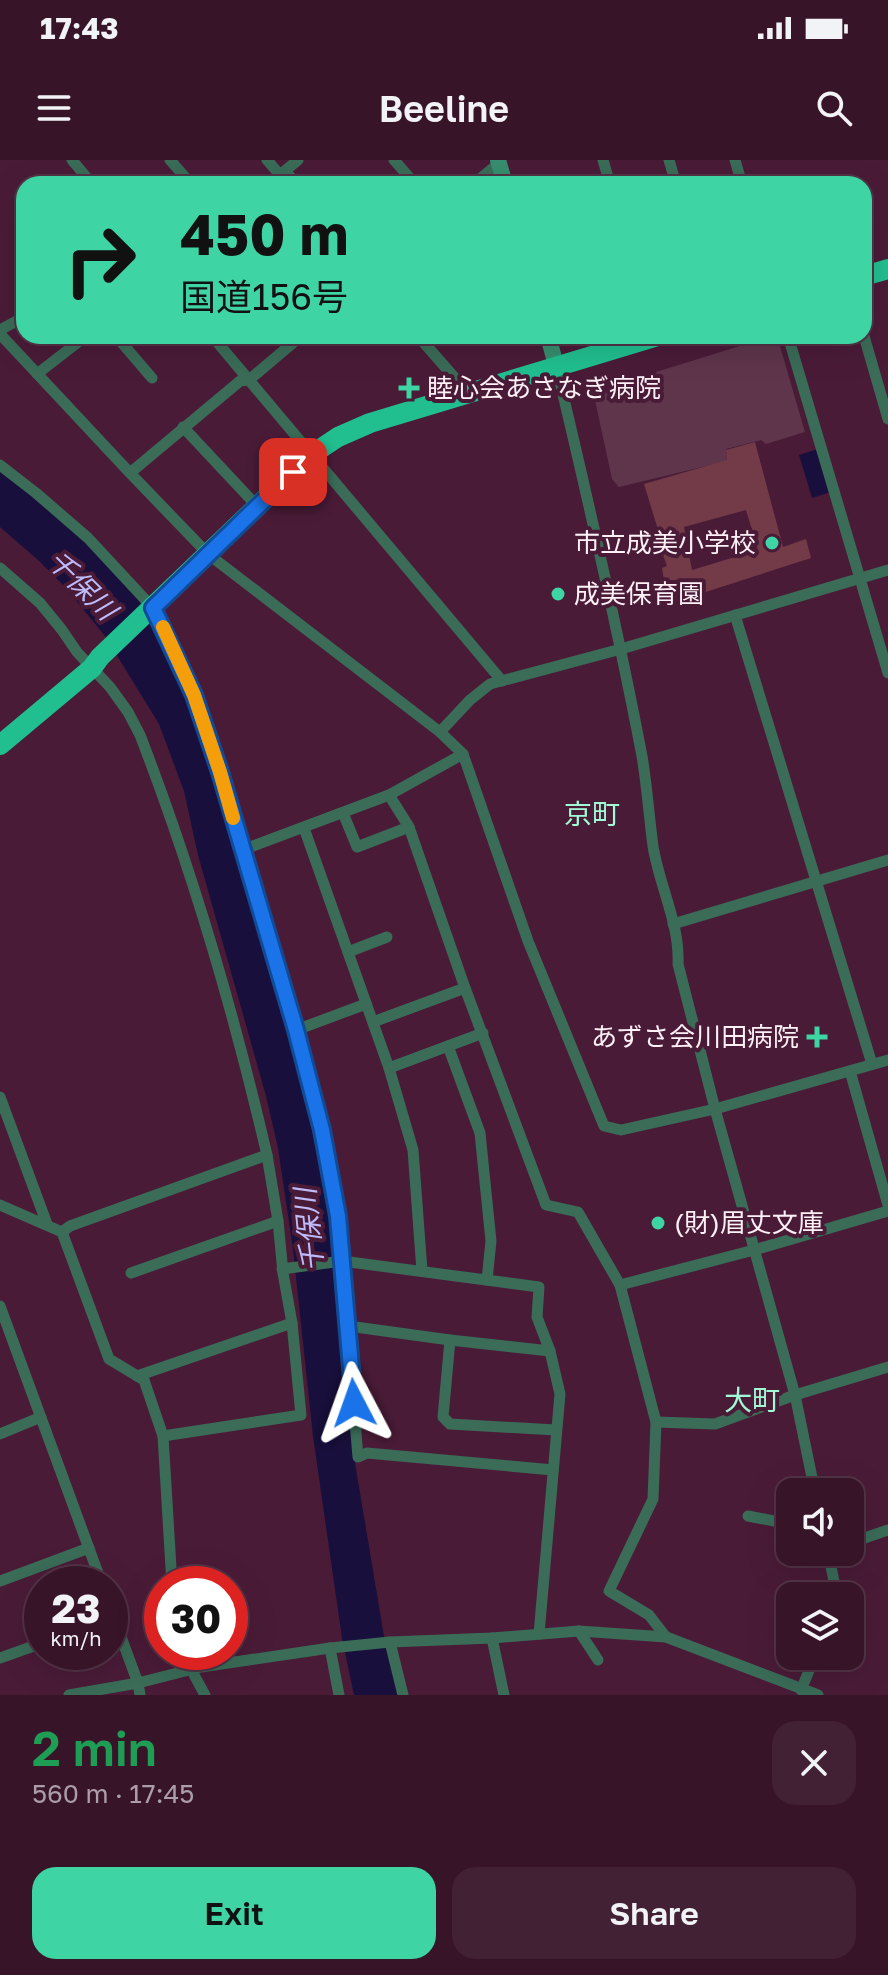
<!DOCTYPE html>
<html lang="en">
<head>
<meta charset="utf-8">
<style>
	:root { --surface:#381429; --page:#432135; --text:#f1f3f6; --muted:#ab9ea8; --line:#523346; --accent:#3ed4a3 }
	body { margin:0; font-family:"Golos Text","Noto Sans JP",sans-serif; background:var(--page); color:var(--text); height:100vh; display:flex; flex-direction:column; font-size:30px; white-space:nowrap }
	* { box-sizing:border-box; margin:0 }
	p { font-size:26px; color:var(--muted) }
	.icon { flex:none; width:44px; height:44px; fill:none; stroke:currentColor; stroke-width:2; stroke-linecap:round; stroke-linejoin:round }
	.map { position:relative; height:1535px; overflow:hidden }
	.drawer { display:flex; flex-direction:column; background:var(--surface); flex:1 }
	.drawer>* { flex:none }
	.banner { position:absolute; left:16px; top:16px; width:856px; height:168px; border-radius:24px; box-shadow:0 8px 32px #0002,0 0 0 2px var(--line); background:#3ed4a3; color:#111; overflow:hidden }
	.fabs { position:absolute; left:776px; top:1318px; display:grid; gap:16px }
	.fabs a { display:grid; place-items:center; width:88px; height:88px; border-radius:16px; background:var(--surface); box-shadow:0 8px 32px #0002,0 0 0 2px var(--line); font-size:40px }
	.speed { position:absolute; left:24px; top:1406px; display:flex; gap:16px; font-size:40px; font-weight:700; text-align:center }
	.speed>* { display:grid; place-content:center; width:104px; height:104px; border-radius:50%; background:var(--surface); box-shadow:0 8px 32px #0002,0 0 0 2px var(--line); line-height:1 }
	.speed small { font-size:20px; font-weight:400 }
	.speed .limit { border:12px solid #d22; background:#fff; color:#111 }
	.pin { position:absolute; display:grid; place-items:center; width:68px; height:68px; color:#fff; margin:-34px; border-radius:16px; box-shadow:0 4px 12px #0006 }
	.me { position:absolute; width:88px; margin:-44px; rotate:356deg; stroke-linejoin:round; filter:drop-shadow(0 0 6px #0008) }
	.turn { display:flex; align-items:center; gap:28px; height:168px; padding:0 32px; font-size:36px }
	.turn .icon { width:104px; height:104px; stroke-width:2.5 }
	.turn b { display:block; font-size:56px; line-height:68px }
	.round { display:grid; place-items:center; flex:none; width:84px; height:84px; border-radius:24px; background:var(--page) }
	.headline { display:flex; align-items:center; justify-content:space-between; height:136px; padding:0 32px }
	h1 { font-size:48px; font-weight:600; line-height:60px; color:#1e9e55 }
	.primary-button { display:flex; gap:16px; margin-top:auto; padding:16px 32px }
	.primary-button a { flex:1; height:92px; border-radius:24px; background:var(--accent); color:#111; font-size:32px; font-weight:600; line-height:92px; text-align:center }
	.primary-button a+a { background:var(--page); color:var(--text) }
	.status { display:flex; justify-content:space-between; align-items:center; height:56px; padding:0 40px; background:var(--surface); direction:ltr }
	.status svg { height:22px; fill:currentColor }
	header { display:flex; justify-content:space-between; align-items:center; height:104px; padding:0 32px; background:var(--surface); font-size:36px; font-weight:600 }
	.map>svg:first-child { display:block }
	.green { fill:#5f354c }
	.water { fill:#180f3c }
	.building { fill:#733b48; fill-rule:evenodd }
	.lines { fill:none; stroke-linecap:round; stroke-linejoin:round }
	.street { stroke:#3a6c58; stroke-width:11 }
	.secondary { stroke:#378e6f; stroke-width:16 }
	.highway { stroke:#21bf90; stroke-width:20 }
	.route-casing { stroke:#114b97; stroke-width:20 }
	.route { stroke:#1a73e8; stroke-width:14 }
	.slow { stroke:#f59e0b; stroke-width:14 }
	.poi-dot { fill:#3ed4a3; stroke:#4a1b37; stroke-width:3 }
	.labels { text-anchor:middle; stroke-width:8; stroke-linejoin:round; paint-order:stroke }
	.poi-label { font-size:26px; fill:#fdf0f7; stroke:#4a1b37; text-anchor:start }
	.water-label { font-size:28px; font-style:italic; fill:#bebbfb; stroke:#4a1b37 }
	.neighbourhood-label { font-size:28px; fill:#a1fad6; stroke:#4a1b37 }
</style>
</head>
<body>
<div class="status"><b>17:43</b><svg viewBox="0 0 49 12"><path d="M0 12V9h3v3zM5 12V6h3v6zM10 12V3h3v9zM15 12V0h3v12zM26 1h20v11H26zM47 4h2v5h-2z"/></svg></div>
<header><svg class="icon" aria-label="menu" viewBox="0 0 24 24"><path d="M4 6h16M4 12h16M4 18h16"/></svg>Beeline<svg class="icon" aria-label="search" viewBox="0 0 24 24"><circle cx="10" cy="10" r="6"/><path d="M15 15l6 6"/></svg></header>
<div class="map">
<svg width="888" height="1535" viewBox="0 0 888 1535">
	<rect width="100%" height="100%" fill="#4a1b37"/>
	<polygon class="green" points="772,176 777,176 805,272 766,284 761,280 726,289 727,301 619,327 612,319 595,240 598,230"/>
	<g class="water">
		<polygon points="818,289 831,332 812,338 799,295"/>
		<polygon points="0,310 88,382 149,446 192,539 214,604 311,944 323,1002 336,1089 355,1303 384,1476 400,1535 354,1535 342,1478 313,1276 293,1089 278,988 266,936 198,695 184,631 159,564 105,476 66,428 38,400 0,367"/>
	</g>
	<path class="building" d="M755 282 783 387 806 379 811 398 659 447 648 424 664 420 662 408 667 406 660 387 663 386 644 324 727 300 726 290ZM746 350 758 390 692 410 684 367Z"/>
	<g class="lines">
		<g class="street">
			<polyline points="72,0 92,24"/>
			<polyline points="170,0 191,24"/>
			<polyline points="267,0 280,15"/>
			<polyline points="394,0 415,24"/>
			<polyline points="603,0 610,24"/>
			<polyline points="669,0 676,24"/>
			<polyline points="735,0 742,24"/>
			<polyline points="285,11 297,24"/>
			<polyline points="269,24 298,0"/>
			<polyline points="474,24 499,3"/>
			<polyline points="0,170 24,157"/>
			<polyline points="0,174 130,313 208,394 440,572 463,594 528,781 604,966 621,970 715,949 888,900"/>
			<polyline points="116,176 152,218"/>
			<polyline points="212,176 502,521"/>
			<polyline points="418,176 468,233"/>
			<polyline points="788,176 888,513"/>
			<polyline points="864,176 888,259"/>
			<path d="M556 205C587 335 617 465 642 596 647 626 649 656 653 686 659 725 680 764 678 804L715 949 795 1235 815 1332"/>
			<polyline points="37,214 86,176"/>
			<polyline points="183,267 257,346"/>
			<polyline points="0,305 36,333 88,378 153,448 162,463 194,535 220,612 296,870"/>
			<polyline points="130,313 240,221 249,220 301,176"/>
			<path d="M0 408 40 443 62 470 77 492 110 527 128 552 140 575C193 712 234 853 267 995"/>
			<polyline points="735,455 872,904"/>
			<polyline points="440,572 470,540 490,524 621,489 888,410"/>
			<polyline points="389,635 409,667 465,828 546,1045 578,1052 620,1125 656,1262 653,1339 609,1431 649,1455 666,1477"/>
			<polyline points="343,653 357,687 409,667"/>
			<polyline points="304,668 389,908 413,990 422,1111"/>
			<polyline points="242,690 389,635 463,594"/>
			<polyline points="673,764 888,700"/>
			<polyline points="348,792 387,777"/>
			<polyline points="366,844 296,870 322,970 338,1056 358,1297 367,1293 553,1310"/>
			<polyline points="373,862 465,828"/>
			<polyline points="448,886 480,973 491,1081 487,1120"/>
			<polyline points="389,908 483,873"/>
			<polyline points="850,911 888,1045"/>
			<polyline points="0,937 47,1064"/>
			<polyline points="0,1045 62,1072 109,1199 144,1220 163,1276 172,1424"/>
			<polyline points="62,1072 70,1066 267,995 278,1061"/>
			<polyline points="282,1109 342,1101 539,1127 537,1157 550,1191 560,1234 539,1474"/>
			<polyline points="131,1113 278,1061 283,1113 292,1163"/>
			<polyline points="620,1125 754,1090 888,1051"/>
			<polyline points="0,1146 102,1424"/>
			<polyline points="348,1166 450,1180"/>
			<polyline points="550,1191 450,1180 443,1257 450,1264 556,1270"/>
			<polyline points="137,1216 292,1163 301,1255 163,1276"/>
			<polyline points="656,1262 715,1264 795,1235 888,1207"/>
			<polyline points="0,1274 41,1257"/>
			<polyline points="748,1356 790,1364"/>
			<polyline points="850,1383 888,1370"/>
			<polyline points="828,1392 837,1436"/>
			<polyline points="0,1421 89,1388"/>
			<polyline points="110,1447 138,1523 140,1535"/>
			<polyline points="579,1471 598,1500"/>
			<polyline points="492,1478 504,1535"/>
			<polyline points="390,1482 403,1535"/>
			<polyline points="330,1488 339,1535"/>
			<polyline points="186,1492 192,1511 205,1535"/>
			<polyline points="0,1498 42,1483"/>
			<polyline points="801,1530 815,1496"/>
			<polyline points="69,1535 138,1523 201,1507 330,1488 390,1482 492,1478 579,1471 666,1477 818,1535"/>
		</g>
		<g class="secondary">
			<polyline points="498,0 505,24"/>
			<polyline points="548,176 556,205"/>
		</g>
		<g class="highway">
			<polyline points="864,116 888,109"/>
			<polyline points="0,585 92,508 100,497 311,295 338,277 370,263 658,176"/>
		</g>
	</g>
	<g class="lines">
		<g class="route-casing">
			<polyline id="route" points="293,312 153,448 194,535 220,612 296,870 322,970 338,1056 354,1243"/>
		</g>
		<use href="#route" class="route"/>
		<polyline class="slow" points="163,467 194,535 220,612 233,658"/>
	</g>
	<g class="poi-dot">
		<path d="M405 216h8v8h8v8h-8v8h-8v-8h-8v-8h8z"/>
		<circle cx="772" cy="383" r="8"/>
		<circle cx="558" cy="434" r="8"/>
		<path d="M813 865h8v8h8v8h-8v8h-8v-8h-8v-8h8z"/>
		<circle cx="658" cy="1063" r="8"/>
	</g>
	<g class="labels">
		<g class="poi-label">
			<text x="427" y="237">睦心会あさなぎ病院</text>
			<text x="756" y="392" text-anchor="end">市立成美小学校</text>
			<text x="574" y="443">成美保育園</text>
			<text x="799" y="886" text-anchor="end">あずさ会川田病院</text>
			<text x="674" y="1072">(財)眉丈文庫</text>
		</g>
		<g class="water-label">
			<text transform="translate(82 425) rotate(45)" y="10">千保川</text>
			<text transform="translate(309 1070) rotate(-96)" y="10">千保川</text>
		</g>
		<g class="neighbourhood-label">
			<text x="592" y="664">京町</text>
			<text x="752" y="1250">大町</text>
		</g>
	</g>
</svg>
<div class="fabs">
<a><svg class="icon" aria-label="sound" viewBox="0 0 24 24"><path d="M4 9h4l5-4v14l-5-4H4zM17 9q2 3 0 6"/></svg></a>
<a><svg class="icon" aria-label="layers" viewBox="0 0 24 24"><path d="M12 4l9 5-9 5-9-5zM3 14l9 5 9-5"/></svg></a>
</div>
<div class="speed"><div>23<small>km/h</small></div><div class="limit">30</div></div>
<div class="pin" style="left:293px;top:312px;background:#d93025"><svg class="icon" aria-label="arrive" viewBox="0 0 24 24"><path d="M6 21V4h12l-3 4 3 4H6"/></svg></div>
<svg class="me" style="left:354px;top:1243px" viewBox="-20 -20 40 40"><path d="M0-17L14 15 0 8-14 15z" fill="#1a73e8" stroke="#fff" stroke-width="4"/></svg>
<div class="banner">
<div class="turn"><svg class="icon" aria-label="right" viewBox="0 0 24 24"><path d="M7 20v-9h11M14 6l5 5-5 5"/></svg><div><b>450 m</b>国道156号</div></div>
</div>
</div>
<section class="drawer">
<div class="headline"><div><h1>2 min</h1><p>560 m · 17:45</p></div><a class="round"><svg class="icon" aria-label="close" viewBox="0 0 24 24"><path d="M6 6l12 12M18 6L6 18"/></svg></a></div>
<div class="primary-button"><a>Exit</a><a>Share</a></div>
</section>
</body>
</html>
